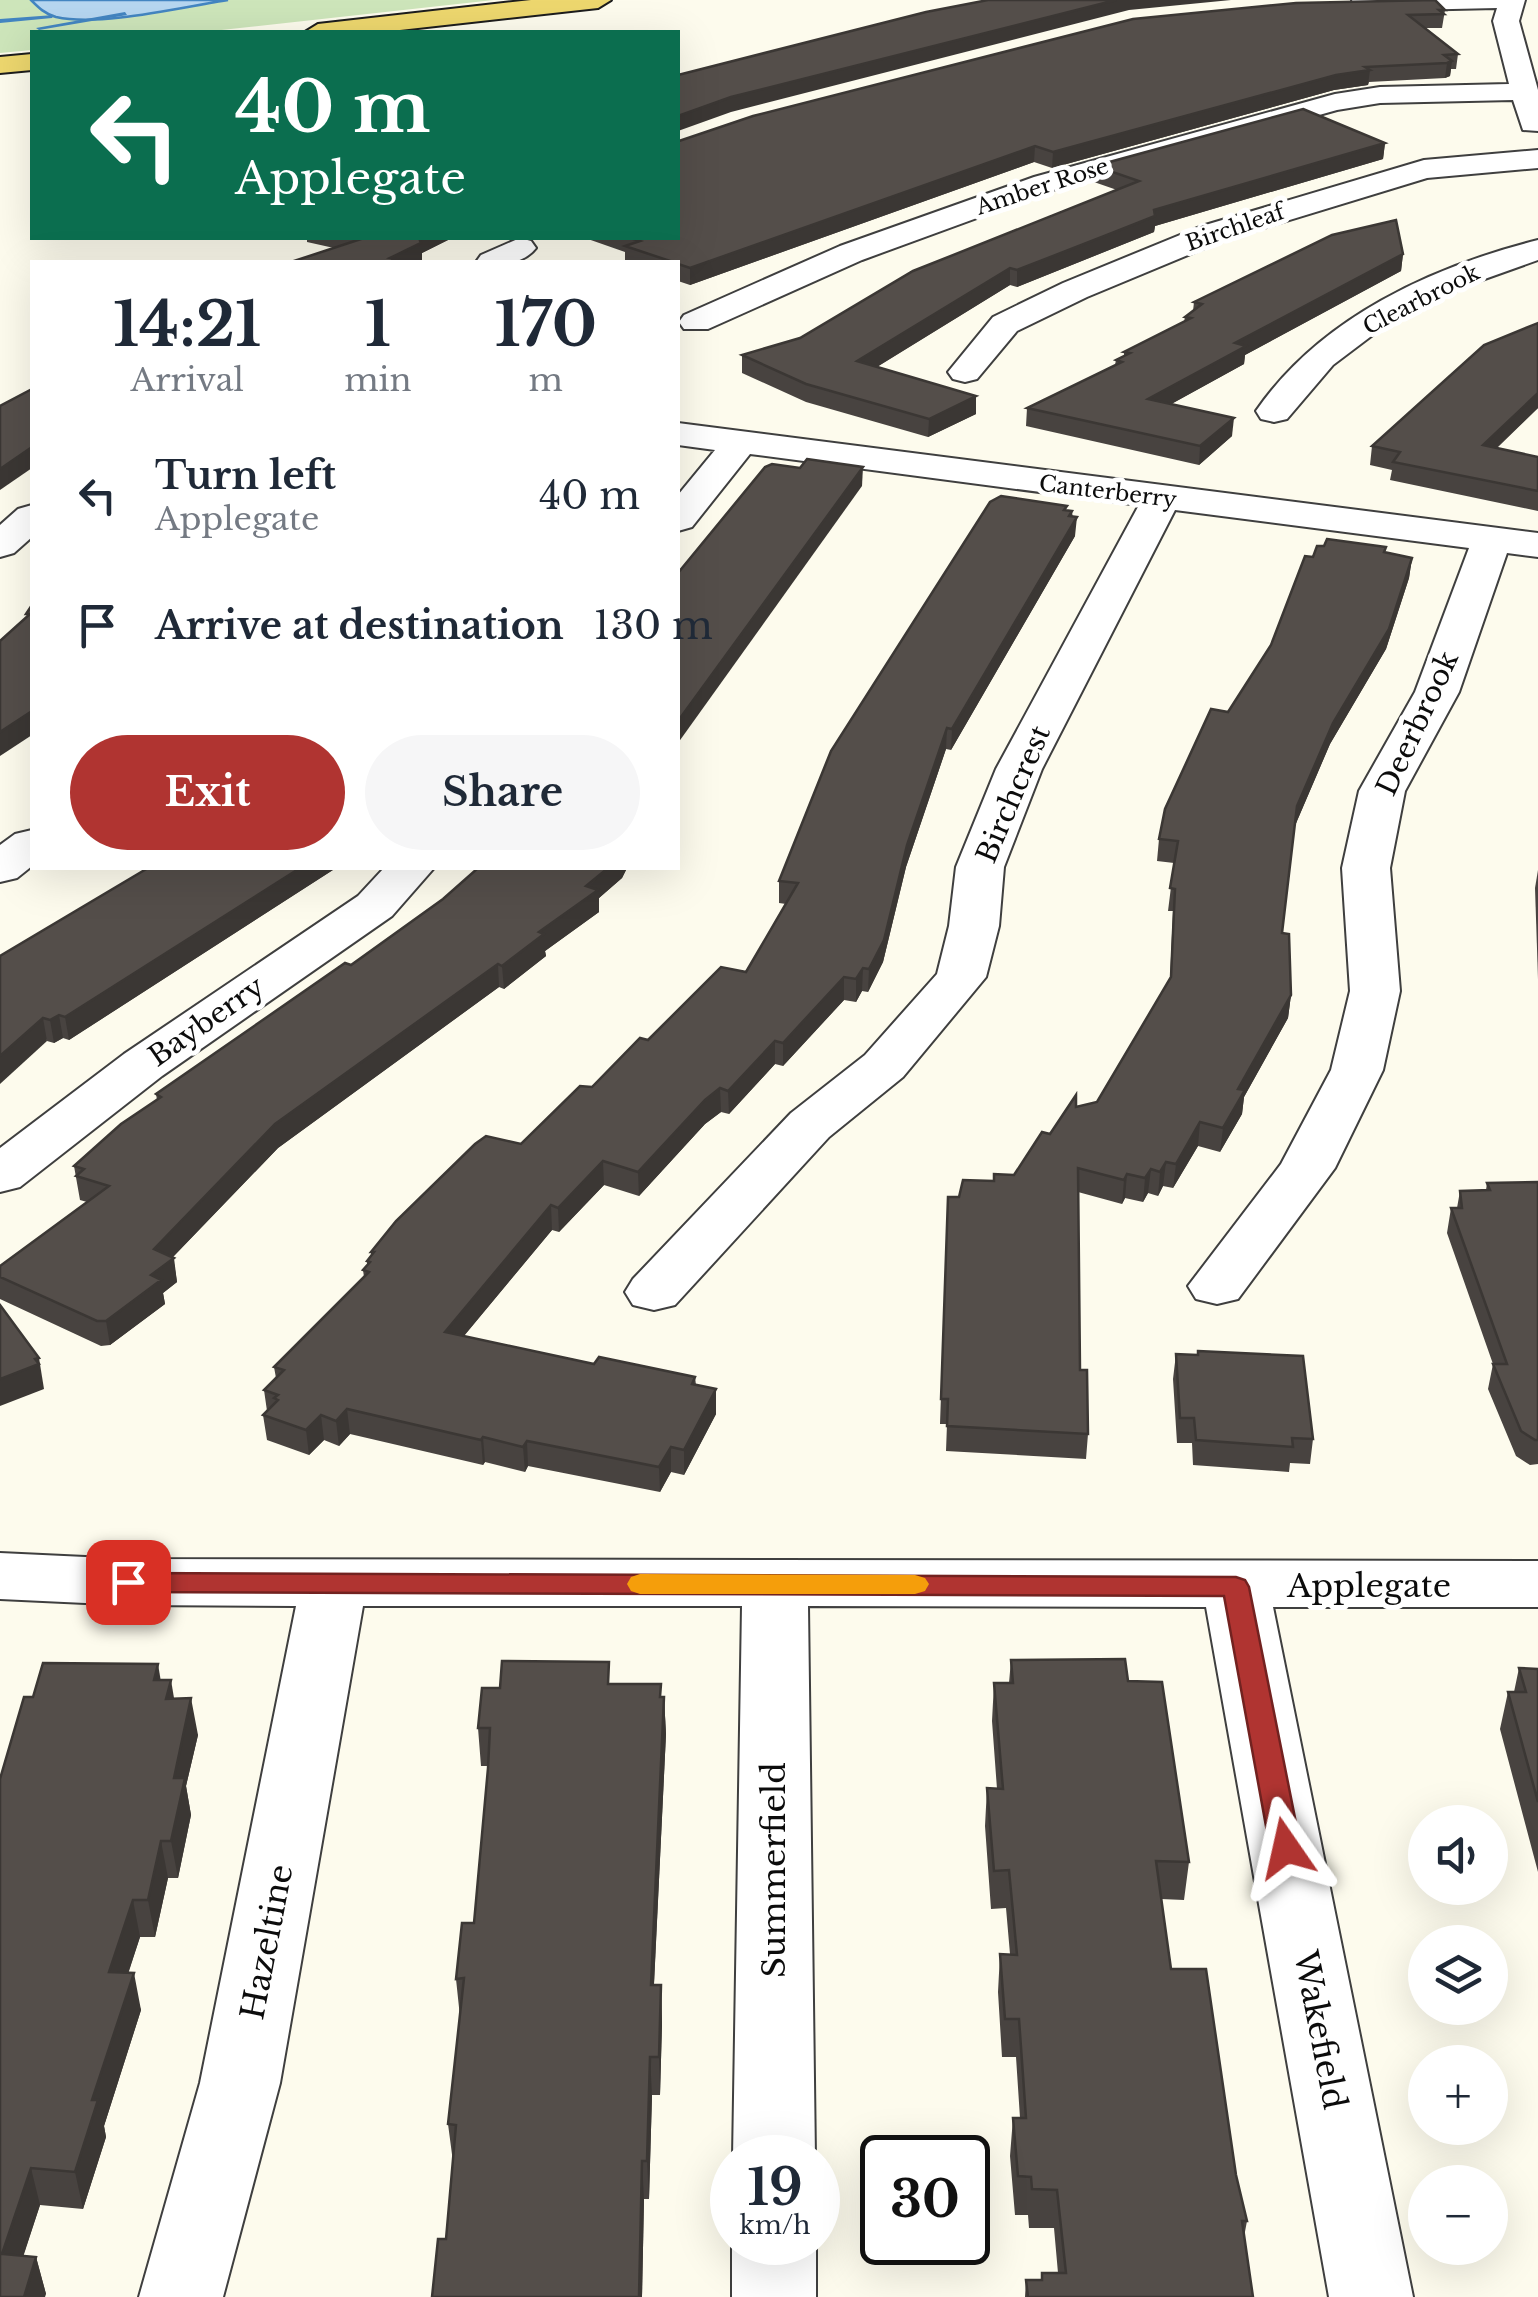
<!DOCTYPE html>
<html lang="en">
<head>
<meta charset="utf-8">
<style>
	:root { --surface:#fff; --page:#f6f6f7; --text:#1f2937; --muted:#747a83; --accent:#b03431 }
	body { margin:0; font-family:"Libre Baskerville",serif; background:var(--page); color:var(--text); height:100vh; display:flex; flex-direction:column; font-size:38px; white-space:nowrap }
	* { box-sizing:border-box; margin:0 }
	p { font-size:32px; color:var(--muted) }
	.icon { flex:none; width:55px; height:55px; fill:none; stroke:currentColor; stroke-width:2; stroke-linecap:round; stroke-linejoin:round }
	.map { position:relative; flex:1; overflow:hidden }
	.drawer { position:absolute; left:30px; top:260px; width:650px; height:610px; display:flex; flex-direction:column; background:var(--surface); border-radius:0px; box-shadow:0 10px 40px #0002 }
	.drawer>* { flex:none }
	.hud { position:absolute; left:30px; top:30px; width:650px; height:210px; border-radius:0px; box-shadow:0 10px 40px #0002; background:#0b6e4f; color:#fff; overflow:hidden }
	.buttons { position:absolute; left:1408px; top:1805px; display:grid; gap:20px }
	.buttons a { display:grid; place-items:center; width:100px; height:100px; border-radius:50%; background:var(--surface); box-shadow:0 10px 40px #0002; font-size:50px }
	.speed { position:absolute; left:710px; top:2135px; display:flex; gap:20px; font-size:50px; font-weight:700; text-align:center }
	.speed>* { display:grid; place-content:center; width:130px; height:130px; border-radius:50%; background:var(--surface); box-shadow:0 10px 40px #0002; line-height:1 }
	.speed small { font-size:25px; font-weight:400 }
	.speed .limit { border:5px solid #111; border-radius:15px; background:#fff; color:#111 }
	.pin { position:absolute; display:grid; place-items:center; width:85px; height:85px; color:#fff; margin:-42px; border-radius:20px; box-shadow:0 5px 15px #0006 }
	.me { position:absolute; width:110px; margin:-55px; rotate:349deg; stroke-linejoin:round; filter:drop-shadow(0 0 8px #0008) }
	.turn { display:flex; align-items:center; gap:35px; height:210px; padding:0 40px; font-size:45px }
	.turn .icon { width:130px; height:130px; stroke-width:2.5 }
	.turn b { display:block; font-size:70px; line-height:85px }
	.eta { display:flex; justify-content:space-evenly; align-items:center; height:170px; text-align:center }
	.eta b { font-size:60px; font-weight:700; line-height:70px }
	.button { display:flex; gap:20px; margin-top:auto; padding:20px 40px }
	.button a { flex:1; height:115px; border-radius:60px; background:var(--accent); color:#fff; font-size:40px; font-weight:700; line-height:115px; text-align:center }
	.button a+a { background:var(--page); color:var(--text) }
	ul { padding:0; list-style:none }
	li { display:flex; align-items:center; gap:30px; height:130px; padding:0 40px }
	li div { flex:1 }
	li b { display:block; font-size:38px }
	li em { font-style:normal }
	.map>svg:first-child { display:block }
	.green { fill:#cde5ba }
	.water { fill:#b6d6f0; stroke:#4385c1; stroke-width:2.5 }
	.lines { fill:none; stroke-linecap:round; stroke-linejoin:round }
	.stream { fill:#4385c1; fill-rule:evenodd }
	.minor-casing { stroke:#3f3f3f; stroke-width:4 }
	.major-casing { stroke:#1d1d1d; stroke-width:4 }
	.minor { fill:#fff; fill-rule:evenodd }
	.major { fill:#edd76e; fill-rule:evenodd }
	.wall { fill:#484340 }
	.shaded-wall { fill:#3b3734 }
	.building { fill:#544e4a; stroke:#3b3734; stroke-width:2.5 }
	.route { fill:#b03431; stroke:#722220; stroke-width:2.5 }
	.slow { fill:#f59e0b }
	.labels { text-anchor:middle; stroke-width:10; stroke-linejoin:round; paint-order:stroke }
	.far-street-label { font-size:22px; fill:#0c0c0c; stroke:#fff }
	.street-label { font-size:28px; fill:#0c0c0c; stroke:#fff }
	.near-street-label { font-size:32px; fill:#0c0c0c; stroke:#fff }
</style>
</head>
<body>
<div class="map">
<svg width="1538" height="2297" viewBox="0 0 1538 2297">
	<rect width="100%" height="100%" fill="#fdfbed"/>
	<polygon class="green" points="0,0 494,0 203,32 32,32 32,50 0,53"/>
	<path class="water" d="M31 0H228C182 7 100 27 56 17 45 14 39 8 31 0Z"/>
	<g class="lines">
		<g class="stream">
			<polygon points="125,12 127,15 39,30 36,28"/>
			<polygon points="54,15 52,18 0,23 0,19"/>
		</g>
		<g class="minor-casing">
			<g id="minor">
				<polygon points="1352,0 1525,0 1519,21 1538,90 1538,131 1523,130 1513,100 1380,103 1337,110 1056,189 862,260 708,329 684,329 679,322 684,315 840,246 1034,177 1335,94 1380,87 1509,84 1493,21 1497,8 1363,11 1354,8"/>
				<polygon points="1538,150 1538,168 1427,178 1224,240 1087,297 1017,331 977,379 965,382 953,379 948,372 993,317 1063,283 1202,226 1424,160"/>
				<path d="M520 238 531 241 536 248C521 267 497 263 476 262L481 255Z"/>
				<path d="M1538 240V260L1465 286 1378 331 1333 365 1287 419 1274 422 1261 419 1256 411C1320 318 1431 267 1538 240Z"/>
				<polygon points="678,423 1538,533 1538,557 1507,553 1459,692 1405,791 1390,868 1400,991 1383,1070 1335,1168 1238,1299 1217,1304 1196,1299 1188,1286 1281,1164 1331,1070 1350,991 1342,868 1359,791 1415,692 1469,548 1175,510 1042,769 1004,867 999,926 986,977 903,1077 829,1137 675,1305 654,1310 633,1305 625,1292 633,1279 791,1113 865,1055 937,974 949,926 956,867 996,769 1139,505 750,454 692,527 678,531 678,495 715,450 678,445"/>
				<polygon points="32,505 32,537 14,553 0,557 0,525 18,509"/>
				<polygon points="32,830 32,866 17,878 0,882 0,845 15,834"/>
				<polygon points="384,868 434,868 392,916 162,1076 20,1187 0,1192 0,1148 124,1054 358,896"/>
				<polygon points="0,1553 128,1559 1538,1561 1538,1607 1273,1607 1413,2297 1329,2297 1206,1607 808,1606 815,2158 733,2158 742,1606 363,1606 280,2083 223,2297 139,2297 200,2083 296,1606 128,1605 0,1599"/>
				<rect x="732" y="2242" width="84" height="55"/>
			</g>
		</g>
		<g class="major-casing">
			<g id="major">
				<polygon points="531,0 611,0 598,8 382,32 305,32 318,24"/>
				<polygon points="32,54 32,70 0,73 0,57"/>
			</g>
		</g>
		<use href="#minor" class="minor"/>
		<use href="#major" class="major"/>
	</g>
	<g class="wall">
		<polygon points="1445,10 1442,28 1426,28 1458,54 1456,69 1451,69 1450,76 1445,78 1369,82 1368,85 1334,90 1052,168 1034,162 690,285 678,281 678,262 625,262 625,252 585,238 678,238 679,141 753,116"/>
		<polygon points="1385,143 1383,159 1155,226 1154,232 1017,287 1010,285 877,367 976,414 928,437 806,402 742,373 742,355 800,338 1117,190 1094,182 1095,166"/>
		<polygon points="307,238 452,238 422,253 422,260 334,248 307,242"/>
		<polygon points="1403,254 1401,271 1245,355 1244,364 1171,404 1232,436 1199,465 1026,426 1027,408 1115,365 1116,360 1124,356 1124,352 1184,322 1185,317 1193,311 1194,302"/>
		<polygon points="1538,323 1538,408 1497,448 1538,457 1538,511 1390,480 1392,470 1370,465 1372,446"/>
		<polygon points="1067,506 1066,510 1072,511 1075,536 951,750 946,749 906,867 883,962 868,992 862,991 856,1002 844,1000 783,1066 775,1064 729,1114 721,1112 705,1124 639,1196 604,1185 559,1232 552,1230 464,1336 594,1364 695,1377 696,1385 716,1414 684,1475 671,1472 660,1492 528,1466 525,1472 485,1462 483,1465 350,1434 339,1446 324,1440 309,1455 267,1440 263,1415 267,1411 264,1390 276,1378 274,1367 364,1277 363,1270 367,1266 367,1261 371,1255 371,1252 521,1144 648,1040 746,972 786,904 779,903 779,881"/>
		<polygon points="1386,547 1385,552 1412,558 1409,578 1386,649 1330,744 1294,828 1282,933 1291,995 1288,1018 1244,1097 1242,1114 1220,1152 1198,1146 1173,1188 1163,1186 1158,1196 1148,1193 1143,1202 1125,1198 1122,1204 1078,1192 1080,1370 1088,1434 1086,1459 946,1451 947,1424 940,1424 948,1197 959,1197 994,1181 1014,1175 1076,1107 1097,1102 1170,979 1173,911 1168,911 1174,863 1157,861 1159,839 1228,712 1271,645 1313,557"/>
		<polygon points="148,868 336,868 69,1040 63,1038 54,1043 47,1041 0,956"/>
		<polygon points="478,868 627,868 622,878 599,898 599,912 545,951 546,956 504,989 499,987 278,1148 173,1257 177,1282 163,1293 165,1304 110,1345 101,1346 0,1299 0,1266 87,1202 80,1200 74,1166 157,1100 156,1094 351,965 443,899"/>
		<polygon points="1538,870 1538,979 1535,888"/>
		<polygon points="1538,1182 1538,1464 1530,1465 1516,1456 1488,1389 1493,1364 1447,1233 1451,1208 1457,1208 1460,1191 1486,1190 1487,1183"/>
		<polygon points="1198,1351 1313,1439 1310,1464 1290,1463 1289,1472 1193,1465 1192,1443 1177,1443 1173,1379 1176,1354 1197,1355"/>
		<polygon points="1011,1660 1128,1681 1189,1862 1184,1900 1161,1899 1171,1969 1236,2175 1247,2221 1244,2237 1253,2297 1025,2297 1026,2280 1042,2280 1042,2273 1058,2273 1054,2228 1029,2228 1028,2215 1015,2215 1010,2156 1013,2118 1020,2118 1016,2057 1002,2057 998,1992 1000,1954 1010,1954 1006,1908 991,1909 985,1826 987,1788 997,1789 992,1721 994,1683 1009,1683"/>
		<polygon points="1519,1668 1538,1669 1538,1872 1500,1729 1508,1692 1514,1692"/>
		<polygon points="160,1680 198,1735 186,1786 191,1815 178,1878 168,1878 155,1937 140,1937 128,1973 141,2010 104,2126 106,2137 83,2209 40,2205 23,2256 36,2257 46,2294 0,2297 33,1697"/>
		<polygon points="610,1684 664,1697 666,1734 654,1985 661,1985 662,2024 660,2095 652,2095 649,2199 644,2199 642,2297 432,2297 446,2239 453,2162 448,2124 460,2017 456,1979 474,1923 488,1766 481,1766 478,1728"/>
	</g>
	<g class="shaded-wall">
		<polygon points="1116,0 1231,0 1129,10 731,112 678,131 678,116 731,97"/>
		<polygon points="1452,61 1450,76 1445,78 1447,63"/>
		<polygon points="1370,70 1368,85 1334,90 1052,168 1053,152 1336,75"/>
		<polygon points="1385,143 1383,159 1155,226 1154,232 1017,287 1017,270 1154,210"/>
		<polygon points="1035,146 1034,162 690,285 690,268"/>
		<polygon points="419,238 452,238 422,253 422,260 416,262 389,262 390,258"/>
		<polygon points="1403,254 1401,271 1245,355 1244,364 1146,418 1148,399 1235,343"/>
		<polygon points="1010,268 1010,285 857,379 857,361"/>
		<polygon points="1538,393 1538,408 1480,463 1483,445"/>
		<polygon points="976,396 976,414 928,437 929,419"/>
		<polygon points="1234,418 1232,436 1199,465 1200,446"/>
		<polygon points="32,447 32,468 0,490 0,469"/>
		<polygon points="863,467 862,486 678,743 678,721"/>
		<polygon points="1072,511 1071,526 1077,517 1075,536 951,750 952,729"/>
		<polygon points="1412,558 1409,578 1386,649 1330,744 1294,828 1297,806 1333,723"/>
		<polygon points="32,711 32,735 0,756 0,732"/>
		<polygon points="947,728 946,749 906,867 883,962 868,992 869,969 907,845"/>
		<polygon points="300,868 336,868 69,1040 65,1017"/>
		<polygon points="608,868 627,868 622,878 599,898 599,912 545,951 546,956 504,989 502,966"/>
		<polygon points="498,964 499,987 278,1148 169,1261 174,1258 177,1282 163,1293 165,1304 110,1345 106,1321 151,1275 154,1249 275,1124"/>
		<polygon points="863,968 862,991 856,1002 856,979"/>
		<polygon points="844,977 844,1000 783,1066 783,1043"/>
		<polygon points="1291,995 1288,1018 1244,1097 1242,1114 1220,1152 1223,1128 1238,1089"/>
		<polygon points="59,1015 63,1038 54,1043 50,1020"/>
		<polygon points="43,1018 47,1041 0,1084 0,1056"/>
		<polygon points="775,1041 775,1064 729,1114 728,1091"/>
		<polygon points="720,1088 721,1112 705,1124 639,1196 638,1172 705,1100"/>
		<polygon points="1200,1122 1198,1146 1173,1188 1176,1164"/>
		<polygon points="603,1161 604,1185 559,1232 558,1208"/>
		<polygon points="1166,1162 1163,1186 1158,1196 1160,1172"/>
		<polygon points="1151,1169 1148,1193 1143,1202 1145,1178"/>
		<polygon points="1127,1174 1125,1198 1122,1204 1124,1180"/>
		<polygon points="551,1205 552,1230 447,1356 445,1332"/>
		<polygon points="39,1358 44,1389 0,1406 0,1379"/>
		<polygon points="716,1389 716,1414 684,1475 684,1450"/>
		<polygon points="347,1409 350,1434 339,1446 336,1421"/>
		<polygon points="321,1415 324,1440 309,1455 306,1430"/>
		<polygon points="483,1437 485,1462 483,1465 481,1440"/>
		<polygon points="527,1441 528,1466 525,1472 523,1447"/>
		<polygon points="671,1447 671,1472 660,1492 659,1467"/>
		<polygon points="158,1664 164,1700 154,1680"/>
		<polygon points="171,1680 177,1716 166,1699"/>
		<polygon points="664,1697 666,1734 652,2024 651,1985"/>
		<polygon points="191,1698 198,1735 186,1786 191,1815 178,1878 171,1841 174,1778"/>
		<polygon points="161,1841 168,1878 155,1937 148,1900"/>
		<polygon points="133,1900 140,1937 117,2008 109,1972"/>
		<polygon points="134,1973 141,2010 104,2126 106,2137 83,2209 75,2172 92,2100"/>
		<polygon points="661,1985 662,2024 660,2095 659,2057"/>
		<polygon points="650,2057 652,2095 649,2199 647,2161"/>
		<polygon points="642,2161 644,2199 642,2297 639,2297"/>
		<polygon points="31,2168 40,2205 12,2291 2,2254"/>
		<polygon points="36,2257 46,2294 45,2297 24,2297"/>
	</g>
	<g class="building">
		<polygon points="988,0 1116,0 731,97 678,116 678,75 926,12"/>
		<polygon points="1435,0 1445,10 1439,10 1444,14 1408,15 1458,54 1444,55 1452,61 1447,63 1365,67 1370,70 1336,75 1053,152 1035,146 690,268 678,264 678,262 673,262 625,246 640,241 630,238 678,238 678,140 679,141 753,116 1133,19 1296,3"/>
		<polygon points="1303,109 1385,143 1154,210 1155,216 1112,233 1017,270 1010,268 857,361 976,396 929,419 806,384 742,355 800,338 913,271 1139,181 1095,166"/>
		<polygon points="1396,220 1403,254 1235,343 1246,346 1148,399 1234,418 1200,446 1027,408 1122,362 1116,360 1130,353 1124,352 1191,318 1185,317 1202,304 1194,302 1332,235"/>
		<polygon points="360,238 419,238 421,243 390,258 396,259 389,262 291,262 364,238"/>
		<polygon points="1538,323 1538,393 1483,445 1538,457 1538,491 1393,462 1400,452 1372,446 1484,345"/>
		<polygon points="32,389 32,447 0,469 0,406"/>
		<polygon points="807,459 863,467 678,721 678,573 765,467 772,464 800,468"/>
		<polygon points="1001,496 1067,506 1064,510 1072,511 1069,516 1077,517 952,729 947,728 907,845 884,940 869,969 863,968 856,979 844,977 783,1043 775,1041 728,1091 720,1088 705,1100 638,1172 603,1161 558,1208 551,1205 445,1332 594,1364 599,1357 695,1377 692,1384 716,1389 684,1450 671,1447 659,1467 527,1441 523,1447 483,1437 481,1440 347,1409 336,1421 321,1415 306,1430 263,1415 278,1400 274,1398 278,1395 264,1390 284,1370 274,1367 369,1272 363,1270 370,1262 367,1261 374,1252 371,1252 396,1221 475,1144 486,1136 521,1144 580,1086 592,1087 640,1038 648,1040 721,967 746,972 798,883 779,881 831,751 990,502"/>
		<polygon points="1327,539 1386,547 1384,552 1412,558 1389,629 1333,723 1297,806 1282,933 1289,934 1291,995 1238,1089 1245,1090 1223,1128 1200,1122 1176,1164 1166,1162 1160,1172 1151,1169 1145,1178 1127,1174 1124,1180 1078,1168 1080,1370 1087,1370 1088,1434 947,1426 948,1399 941,1399 948,1197 959,1197 963,1180 994,1181 994,1174 1014,1175 1042,1132 1050,1134 1076,1095 1076,1107 1097,1102 1171,977 1175,889 1170,888 1178,841 1159,839 1165,809 1211,709 1228,712 1271,645 1305,556 1313,557 1317,546 1324,546"/>
		<polygon points="32,605 32,711 0,732 0,641 30,614 26,614"/>
		<polygon points="148,868 300,868 65,1017 59,1015 50,1020 43,1018 0,1056 0,956"/>
		<polygon points="478,868 608,868 586,886 598,890 539,932 544,934 502,966 498,964 275,1124 154,1249 174,1258 151,1275 161,1280 106,1321 97,1321 0,1277 0,1266 109,1186 76,1176 84,1169 74,1166 121,1124 161,1097 156,1094 345,963 351,965 443,899"/>
		<polygon points="1538,1182 1538,1440 1535,1440 1521,1431 1493,1364 1507,1364 1451,1208 1462,1208 1460,1191 1490,1190 1487,1183"/>
		<polygon points="0,1305 39,1358 35,1359 39,1364 0,1379"/>
		<polygon points="1198,1351 1303,1356 1313,1439 1292,1438 1293,1447 1196,1440 1194,1418 1180,1418 1176,1354 1198,1355"/>
		<polygon points="1125,1659 1128,1681 1162,1682 1189,1862 1156,1861 1171,1969 1206,1969 1236,2175 1247,2221 1242,2221 1253,2297 1028,2297 1026,2280 1042,2280 1042,2273 1066,2273 1057,2190 1032,2189 1031,2177 1018,2176 1013,2118 1026,2118 1019,2019 1005,2019 1000,1954 1017,1955 1009,1870 994,1871 987,1788 1003,1789 994,1683 1013,1683 1011,1660"/>
		<polygon points="502,1661 609,1662 608,1684 661,1684 660,1697 664,1697 651,1985 661,1985 659,2057 650,2057 647,2161 642,2161 639,2297 432,2297 438,2239 446,2239 456,2125 448,2124 464,1978 456,1979 462,1923 474,1923 488,1768 490,1728 478,1728 482,1688 500,1688"/>
		<polygon points="43,1663 158,1664 154,1680 171,1680 166,1699 191,1698 174,1778 185,1778 171,1841 161,1841 148,1900 133,1900 109,1972 134,1973 92,2100 98,2100 75,2172 31,2168 2,2254 36,2257 24,2297 0,2297 0,1779 24,1697 33,1697"/>
		<polygon points="1519,1668 1538,1669 1538,1802 1508,1692 1526,1692"/>
	</g>
	<polygon class="route" points="128,1573 1236,1577 1245,1580 1249,1587 1301,1848 1296,1857 1286,1860 1275,1857 1270,1848 1224,1596 128,1592 118,1589 114,1582 118,1576"/>
	<polygon class="slow" points="640,1574 915,1575 925,1578 929,1584 925,1591 915,1594 640,1594 631,1591 627,1584 631,1577"/>
	<g class="labels">
		<g class="far-street-label">
			<text transform="translate(1042 186) rotate(-18)" y="8">Amber Rose</text>
			<text transform="translate(1235 227) rotate(-19)" y="8">Birchleaf</text>
			<text transform="translate(1421 299) rotate(-27)" y="8">Clearbrook</text>
			<text transform="translate(1108 491) rotate(7)" y="8">Canterberry</text>
		</g>
		<g class="street-label">
			<text transform="translate(1417 723) rotate(-65)" y="10">Deerbrook</text>
			<text transform="translate(1013 794) rotate(-67)" y="10">Birchcrest</text>
			<text transform="translate(206 1021) rotate(-35)" y="10">Bayberry</text>
		</g>
		<g class="near-street-label">
			<text x="1369" y="1597">Applegate</text>
			<text transform="translate(774 1870) rotate(-90)" y="11">Summerfield</text>
			<text transform="translate(267 1942) rotate(-79)" y="11">Hazeltine</text>
			<text transform="translate(1320 2030) rotate(79)" y="11">Wakefield</text>
		</g>
	</g>
</svg>
<div class="buttons">
<a><svg class="icon" aria-label="sound" viewBox="0 0 24 24"><path d="M4 9h4l5-4v14l-5-4H4zM17 9q2 3 0 6"/></svg></a>
<a><svg class="icon" aria-label="layers" viewBox="0 0 24 24"><path d="M12 4l9 5-9 5-9-5zM3 14l9 5 9-5"/></svg></a>
<a>+</a>
<a>−</a>
</div>
<div class="speed"><div>19<small>km/h</small></div><div class="limit">30</div></div>
<div class="pin" style="left:128px;top:1582px;background:#d93025"><svg class="icon" aria-label="arrive" viewBox="0 0 24 24"><path d="M6 21V4h12l-3 4 3 4H6"/></svg></div>
<svg class="me" style="left:1286px;top:1848px" viewBox="-20 -20 40 40"><path d="M0-17L14 15 0 8-14 15z" fill="#b03431" stroke="#fff" stroke-width="4"/></svg>
<div class="hud">
<div class="turn"><svg class="icon" aria-label="left" viewBox="0 0 24 24"><path d="M17 20v-9H6M10 6l-5 5 5 5"/></svg><div><b>40 m</b>Applegate</div></div>
</div>
<section class="drawer">
<div class="eta">
<div><b>14:21</b><p>Arrival</p></div>
<div><b>1</b><p>min</p></div>
<div><b>170</b><p>m</p></div>
</div>
<ul>
<li><svg class="icon" aria-label="left" viewBox="0 0 24 24"><path d="M17 20v-9H6M10 6l-5 5 5 5"/></svg><div><b>Turn left</b><p>Applegate</p></div><em>40 m</em></li>
<li><svg class="icon" aria-label="arrive" viewBox="0 0 24 24"><path d="M6 21V4h12l-3 4 3 4H6"/></svg><div><b>Arrive at destination</b></div><em>130 m</em></li>
</ul>
<div class="button"><a>Exit</a><a>Share</a></div>
</section>
</div>
</body>
</html>
